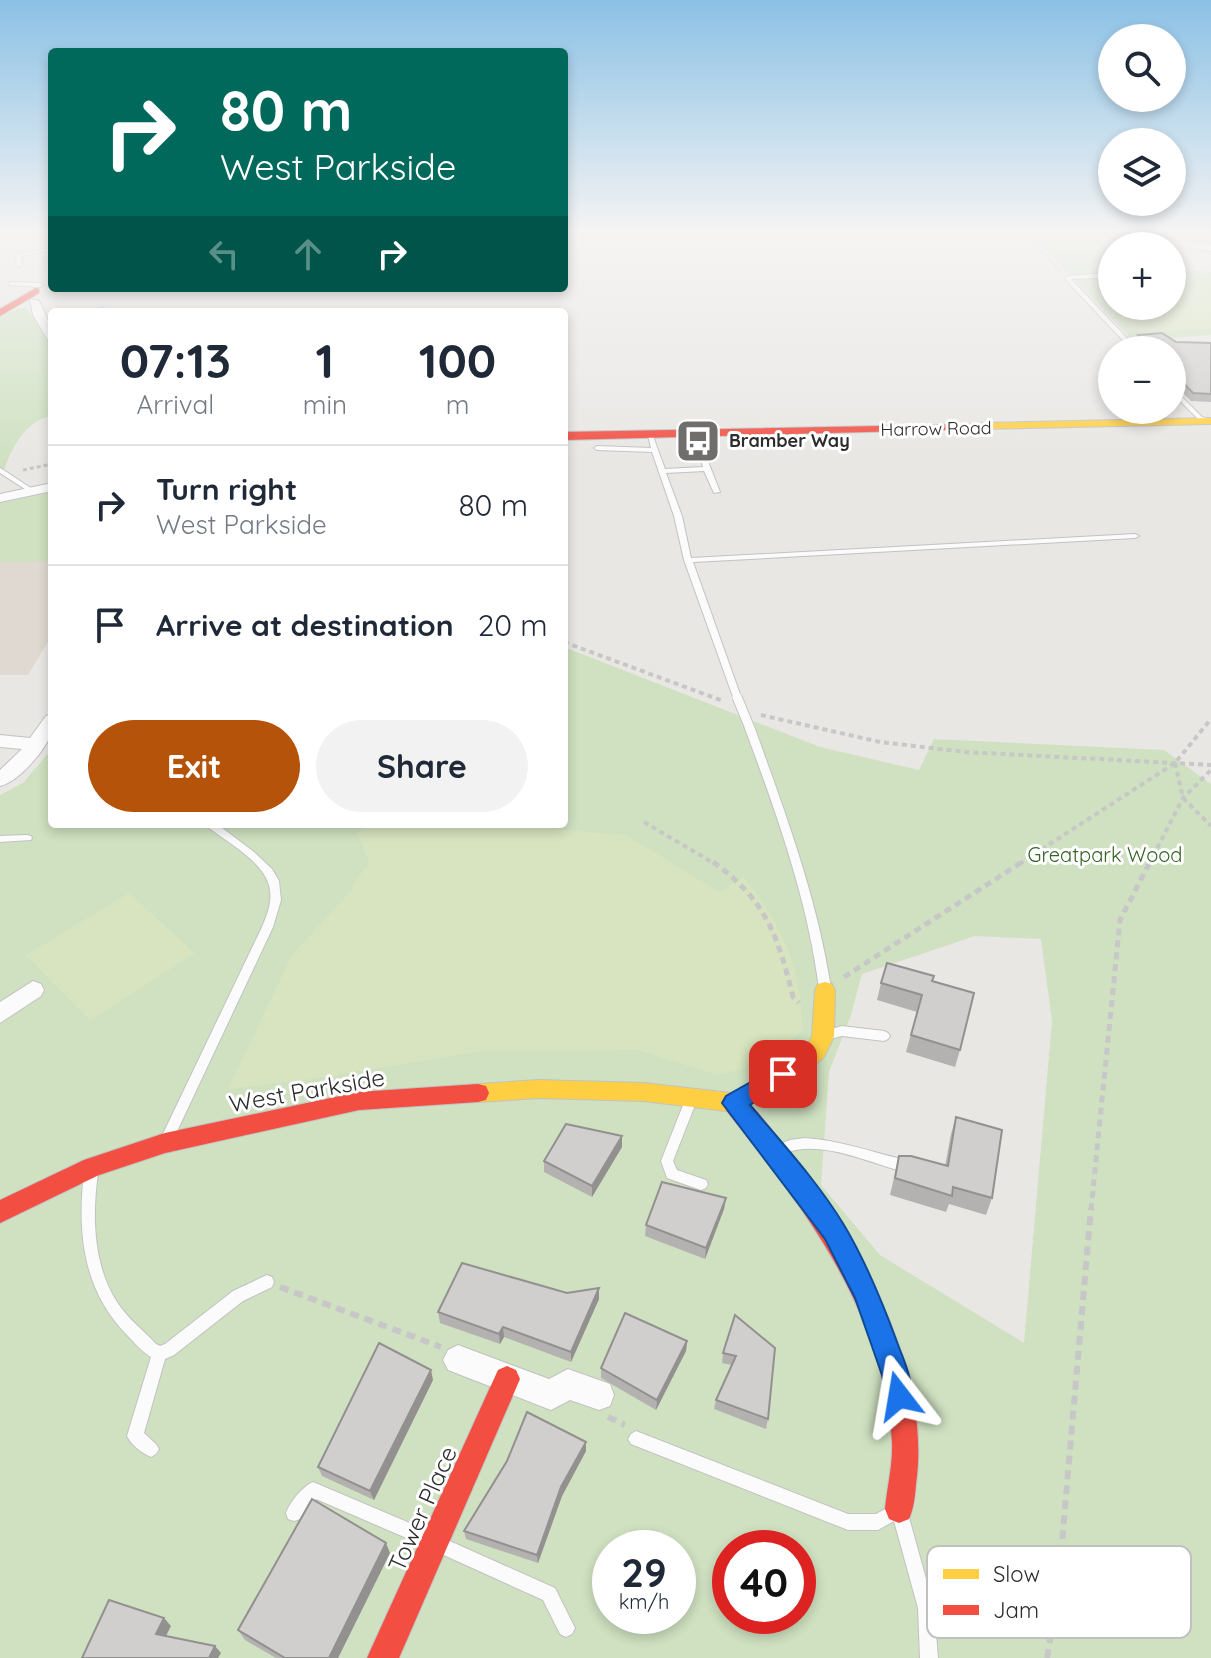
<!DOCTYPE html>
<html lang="en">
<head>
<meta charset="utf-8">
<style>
	:root { --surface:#fff; --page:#f2f2f3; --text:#1f2937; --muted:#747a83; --line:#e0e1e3; --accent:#b45309 }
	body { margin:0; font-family:Quicksand,sans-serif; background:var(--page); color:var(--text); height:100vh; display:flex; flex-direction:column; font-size:30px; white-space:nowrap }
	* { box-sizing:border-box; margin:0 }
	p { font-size:26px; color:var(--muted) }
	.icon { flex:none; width:44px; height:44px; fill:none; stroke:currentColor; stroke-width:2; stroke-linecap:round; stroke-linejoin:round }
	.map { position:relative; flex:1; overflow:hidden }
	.sheet { position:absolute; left:48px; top:308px; width:520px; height:520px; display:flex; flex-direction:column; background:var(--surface); border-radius:8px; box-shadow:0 4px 12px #0003 }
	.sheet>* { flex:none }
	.guide { position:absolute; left:48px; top:48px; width:520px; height:244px; border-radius:8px; box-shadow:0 4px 12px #0003; background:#00695c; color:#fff; overflow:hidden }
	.buttons { position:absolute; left:1098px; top:24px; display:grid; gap:16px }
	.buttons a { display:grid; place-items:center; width:88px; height:88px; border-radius:50%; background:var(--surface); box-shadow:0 4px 12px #0003; font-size:40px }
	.speed { position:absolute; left:592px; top:1530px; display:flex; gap:16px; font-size:40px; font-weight:700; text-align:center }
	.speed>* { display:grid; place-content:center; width:104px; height:104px; border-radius:50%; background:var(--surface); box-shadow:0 4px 12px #0003; line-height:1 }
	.speed small { font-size:20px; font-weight:400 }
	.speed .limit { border:12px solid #d22; background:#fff; color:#111 }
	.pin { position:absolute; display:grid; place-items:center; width:68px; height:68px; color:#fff; margin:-34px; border-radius:16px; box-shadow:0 4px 12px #0006 }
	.me { position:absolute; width:88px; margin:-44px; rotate:346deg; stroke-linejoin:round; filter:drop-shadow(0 0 6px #0008) }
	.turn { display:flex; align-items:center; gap:28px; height:168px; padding:0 40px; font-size:36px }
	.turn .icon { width:104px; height:104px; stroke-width:2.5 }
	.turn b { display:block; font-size:56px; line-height:68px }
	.lanes { display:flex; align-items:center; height:76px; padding:0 40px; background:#0003; justify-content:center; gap:40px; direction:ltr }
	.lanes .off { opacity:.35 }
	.eta { display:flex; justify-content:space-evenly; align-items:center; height:136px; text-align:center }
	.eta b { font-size:48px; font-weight:700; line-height:56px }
	.button { display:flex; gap:16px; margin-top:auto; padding:16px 40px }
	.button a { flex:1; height:92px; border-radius:48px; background:var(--accent); color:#fff; font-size:32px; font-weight:700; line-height:92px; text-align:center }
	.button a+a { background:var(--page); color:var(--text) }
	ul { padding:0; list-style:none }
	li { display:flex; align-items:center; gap:24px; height:120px; padding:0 40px; border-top:2px solid var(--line) }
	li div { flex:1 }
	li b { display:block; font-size:30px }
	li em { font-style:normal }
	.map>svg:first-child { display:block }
	.education { fill:#e0d9d1 }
	.green { fill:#cfe1c1; fill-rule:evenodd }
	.pitch { fill:#d7e4bf }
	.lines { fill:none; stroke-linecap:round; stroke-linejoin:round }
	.lane-casing { stroke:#c2c2c2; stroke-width:2 }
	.street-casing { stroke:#c2c2c2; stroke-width:2 }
	.slow-casing { stroke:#c2c2c2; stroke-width:2 }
	.jam-casing { stroke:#c2c2c2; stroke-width:2 }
	.path-far4 { stroke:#c7c7c7; stroke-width:2; stroke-dasharray:3 2; stroke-linecap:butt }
	.path-far3 { stroke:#c7c7c7; stroke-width:3; stroke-dasharray:4 3; stroke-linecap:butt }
	.path-far2 { stroke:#c7c7c7; stroke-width:4; stroke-dasharray:5 4; stroke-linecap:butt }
	.path-far1 { stroke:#c7c7c7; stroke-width:5; stroke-dasharray:7 5; stroke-linecap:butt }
	.path { stroke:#c7c7c7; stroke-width:6; stroke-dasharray:9 6; stroke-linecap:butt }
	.lane { fill:#fcfbfb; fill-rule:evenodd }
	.street { fill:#fcfbfb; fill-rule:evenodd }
	.slow { fill:#ffcf43; fill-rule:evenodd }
	.jam { fill:#f24e42; fill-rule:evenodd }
	.lane-bridge-casing { stroke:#c2c2c2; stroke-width:11; stroke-linecap:butt }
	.lane-bridge { stroke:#fcfbfb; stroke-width:9 }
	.wall { fill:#b4b2b0 }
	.shaded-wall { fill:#929190 }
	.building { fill:#d1cfcd; stroke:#929190; stroke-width:2 }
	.route { fill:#1a73e8; stroke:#114b97; stroke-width:2 }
	.labels { text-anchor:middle; stroke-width:6; stroke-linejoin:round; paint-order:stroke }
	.far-street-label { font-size:18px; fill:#2d2d2d; stroke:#fff }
	.far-poi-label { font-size:18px; font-weight:bold; fill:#2d2d2d; stroke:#fff; text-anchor:start }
	.park-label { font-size:20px; fill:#346324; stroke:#fff }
	.near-street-label { font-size:24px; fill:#2d2d2d; stroke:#fff }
	.key { fill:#fff; stroke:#c0c0c0; stroke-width:2 }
	.key-label { font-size:22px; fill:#2d2d2d }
</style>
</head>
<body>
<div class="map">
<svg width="1211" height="1658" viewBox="0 0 1211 1658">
	<rect width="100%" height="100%" fill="#e9e7e4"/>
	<polygon class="education" points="52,547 52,635 28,675 0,675 0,549"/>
	<g class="green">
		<polygon points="1030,232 1121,232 1112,246 1112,306 1172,306 1172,268 1211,272 1211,335 1133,341"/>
		<path d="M20 308H26L52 345V416C26 420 12 447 4 470L0 467V316Z"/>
		<polygon points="52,492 52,561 0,562 0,503"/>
		<path d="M564 647 820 747 919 770 934 739 1164 750 1211 784V1658H0V795L23 783 52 749V824H564ZM975 936 1041 939 1052 1021 1024 1343 880 1255 821 1185 829 1072 851 1015 862 974ZM610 1548H678V1616H610ZM730 1548H798V1616H730Z"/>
	</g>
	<g class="pitch">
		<polygon points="1211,283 1211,329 1140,334 1088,291 1112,289 1112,306 1172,306 1172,286"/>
		<path d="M369 824H507L628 836 719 892 744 877C783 928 802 966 802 1030L769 1062 717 1075 638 1050 480 1051 305 1080 228 1089 292 955 348 894 369 862 357 833Z"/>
		<polygon points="129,893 195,953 90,1021 26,955"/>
	</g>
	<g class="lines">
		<g class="lane-casing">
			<g id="lane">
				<polygon points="39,232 52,234 52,237 39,233"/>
				<polygon points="52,248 52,250 21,256 22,265 19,267 16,265 17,254"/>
				<polygon points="1112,273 1112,277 1071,279 1138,350 1132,350 1064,278 1067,276"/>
				<polygon points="10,282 40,283 43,285 40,287 8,285"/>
				<polygon points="102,307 104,308 104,310 90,312"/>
				<polygon points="1172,387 1202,417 1211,419 1211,423 1198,419 1172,393"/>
				<polygon points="648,435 653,436 665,469 703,467 699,452 704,451 720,492 714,493 704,471 666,473 682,516 691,558 1135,534 1139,536 1135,538 693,562 741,697 737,700 733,697 684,560 674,516 652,452 597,450 594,448 597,446 651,448"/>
				<polygon points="0,468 2,469 37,492 31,493 0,473"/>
				<path d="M749 723 754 726C785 812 817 897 831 988L829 991 825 992 821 991 819 988C807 897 776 812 744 726Z"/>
				<path d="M209 824H217L254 852 272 869 279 881 281 900 273 927 172 1142 167 1144 162 1142 161 1138 262 927C267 915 272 903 270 890 267 864 229 843 209 828L208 826Z"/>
				<polygon points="27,835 31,836 32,838 31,840 0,842 0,836"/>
				<polygon points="842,1026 884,1031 888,1033 890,1036 888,1039 884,1041 842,1036 825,1040 821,1038 819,1035 821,1032"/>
				<polygon points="691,1095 695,1096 697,1100 673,1161 677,1170 706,1180 708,1184 706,1188 701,1190 667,1178 661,1161 685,1100 687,1096"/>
				<path d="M805 1138C838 1140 869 1151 901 1159L906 1161 907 1165 906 1169 901 1171C868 1162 830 1144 796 1150 790 1151 784 1154 778 1157L773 1155 772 1151 773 1147 790 1140Z"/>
				<path d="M91 1167 96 1169 98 1173C92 1216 93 1265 117 1302 127 1318 143 1330 156 1344L160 1346 165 1344 233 1291 267 1275 272 1277 274 1282 272 1287 243 1301 174 1355 165 1359 144 1433 156 1444 159 1449 156 1454 151 1457C142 1453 131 1445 127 1436L151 1357C142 1352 135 1343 128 1336 83 1291 77 1233 84 1173L86 1169Z"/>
				<polygon points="636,1431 848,1514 876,1514 891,1506 897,1510 901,1508 907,1510 934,1608 938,1658 920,1658 918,1608 894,1521 878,1530 848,1530 631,1444 628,1439 631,1434"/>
				<path d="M313 1482 431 1532 433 1538 431 1544 425 1546 316 1499 300 1519 294 1521 288 1519 286 1513C290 1502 302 1487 313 1482Z"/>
				<polygon points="443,1538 555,1588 575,1628 572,1634 566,1637 560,1634 543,1600 437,1552 435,1546 437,1540"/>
			</g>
		</g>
		<g class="street-casing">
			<g id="street">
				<polygon points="1182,241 1211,245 1211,251 1179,246"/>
				<polygon points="30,299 39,301 52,329 52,341 48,340 33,315"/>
				<polygon points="52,483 52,491 0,502 0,494"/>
				<path d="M52 714C52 721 53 729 51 735 43 752 20 781 0 786V770L22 749 0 747V735L30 738 46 716Z"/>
				<polygon points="33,981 41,984 44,990 41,996 0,1023 0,1002"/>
				<polygon points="458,1345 549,1379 568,1369 610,1384 614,1395 610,1406 599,1410 570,1400 551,1410 448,1370 443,1360 448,1350"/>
			</g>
		</g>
		<g class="slow-casing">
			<g id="slow">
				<polygon points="1211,418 1211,424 980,429 974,426 980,423"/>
				<polygon points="825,982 832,984 835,990 834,1036 824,1057 810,1069 734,1112 644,1101 539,1098 478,1102 470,1100 467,1093 470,1086 478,1084 539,1080 644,1083 731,1093 794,1057 808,1045 812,1036 815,990 818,984"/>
			</g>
		</g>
		<g class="jam-casing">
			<g id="jam">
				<polygon points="36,288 39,289 39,293 0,316 0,309"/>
				<polygon points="984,424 986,426 980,429 564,440 564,432"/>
				<polygon points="478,1084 486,1086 489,1093 486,1100 478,1102 359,1110 165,1153 99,1175 0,1223 0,1200 84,1160 165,1133 359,1092"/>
				<path d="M734 1094C753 1100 770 1130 783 1146 853 1236 933 1365 916 1484 915 1496 914 1508 909 1519L899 1523 889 1519 885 1509C887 1487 893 1465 892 1442 886 1315 803 1205 726 1110L723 1103 726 1096Z"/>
				<polygon points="507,1366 516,1370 520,1379 399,1658 367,1658 498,1370"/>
			</g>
		</g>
		<polyline class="path-far4" points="1024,232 1060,271"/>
		<polyline class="path-far3" points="23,470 52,464"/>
		<g class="path-far2">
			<polyline points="564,642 723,701"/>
			<polyline points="761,715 880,742 966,752 1211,765"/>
			<polyline points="1175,763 1183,798 1211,826"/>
			<polyline points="644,822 715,864"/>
			<polyline points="1019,864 1175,763 1211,719"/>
			<polyline points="1149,864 1183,798 1211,770"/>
		</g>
		<g class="path-far1">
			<path d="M713 862C766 900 778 936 793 997L799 1003"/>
			<polyline points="844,977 1022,862"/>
			<polyline points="1091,1210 1120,920 1150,862"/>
		</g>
		<g class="path">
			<polyline points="280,1287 441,1347"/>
			<polyline points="608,1417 625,1425"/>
			<polyline points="1047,1658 1057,1600 1091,1208"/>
		</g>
		<use href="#lane" class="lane"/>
		<use href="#street" class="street"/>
		<use href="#slow" class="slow"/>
		<use href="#jam" class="jam"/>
		<g class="lane-bridge-casing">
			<polyline id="lane-bridge" points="737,697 749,726"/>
		</g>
		<use href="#lane-bridge" class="lane-bridge"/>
	</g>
	<g class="wall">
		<polygon points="1138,335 1176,342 1211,343 1211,402 1191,401 1172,382 1172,350 1142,350 1136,343"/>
		<polygon points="932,981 960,1050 955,1067 906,1052 917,1012 877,1000 881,983"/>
		<polygon points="956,1117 992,1198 986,1215 949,1204 946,1212 890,1195 899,1156 945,1166 951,1134"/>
		<polygon points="622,1147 592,1197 544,1172 544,1161"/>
		<polygon points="726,1198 724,1209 705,1259 645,1236 646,1225"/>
		<polygon points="567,1293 599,1299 571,1362 504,1337 500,1344 440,1323 438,1312"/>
		<polygon points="735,1315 768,1419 766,1429 714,1409 716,1400 732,1365 722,1363 723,1353"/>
		<polygon points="687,1341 686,1351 656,1410 601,1378 601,1368"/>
		<polygon points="433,1380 374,1500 322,1476 318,1467"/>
		<polygon points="586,1442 586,1451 562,1496 538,1563 466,1539 464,1531"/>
		<polygon points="390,1553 338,1658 276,1658 245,1640 238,1630"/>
	</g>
	<g class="shaded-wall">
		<polygon points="622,1136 622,1147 592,1197 592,1186"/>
		<polygon points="726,1198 724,1209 705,1259 706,1248"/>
		<polygon points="599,1288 599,1299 571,1362 571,1352"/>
		<polygon points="503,1327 504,1337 500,1344 499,1334"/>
		<polygon points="687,1341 686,1351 656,1410 657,1400"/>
		<polygon points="431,1370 433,1380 374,1500 370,1491"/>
		<polygon points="586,1442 586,1451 562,1496 538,1563 537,1555 561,1487"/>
		<polygon points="386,1543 390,1553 338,1658 329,1658"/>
		<polygon points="164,1618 171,1626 163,1642 156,1634"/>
		<polygon points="215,1646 221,1653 218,1658 209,1658"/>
	</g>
	<g class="building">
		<polygon points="1162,333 1176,342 1211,343 1211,394 1193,393 1172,371 1172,350 1152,350 1138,335"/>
		<polygon points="887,963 934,976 932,981 974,993 960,1050 911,1035 922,995 881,983"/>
		<polygon points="956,1117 1002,1130 992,1198 953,1187 952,1196 895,1178 899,1156 911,1156 948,1166"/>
		<polygon points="566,1124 622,1136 592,1186 544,1161"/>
		<polygon points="662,1182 726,1198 706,1248 646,1225"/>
		<polygon points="462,1263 567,1293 599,1288 571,1352 503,1327 499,1334 438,1312"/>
		<polygon points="625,1313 687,1341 657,1400 601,1368"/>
		<polygon points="735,1315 775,1348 768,1419 716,1400 736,1356 723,1353"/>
		<polygon points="379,1343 431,1370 370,1491 318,1467"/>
		<polygon points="527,1412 586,1442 561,1487 537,1555 464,1531 507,1461"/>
		<polygon points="312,1499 386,1543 329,1658 285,1658 238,1630"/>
		<polygon points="109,1600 164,1618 156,1634 215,1646 209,1658 82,1658"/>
	</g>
	<linearGradient id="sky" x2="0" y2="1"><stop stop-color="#8bc1e6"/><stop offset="0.5" stop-color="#f5f4f3"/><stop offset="1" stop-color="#f5f4f3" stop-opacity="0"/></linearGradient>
	<rect width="1211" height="464" fill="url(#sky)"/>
	<path class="route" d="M783 1064 791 1067 794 1074 791 1080 750 1105C782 1143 818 1182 844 1225 866 1262 882 1301 897 1342 904 1362 917 1385 908 1406L899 1410 889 1406 882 1375 855 1298 825 1239 722 1103 726 1096Z"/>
	<defs>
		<g id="bus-square" transform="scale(2.3)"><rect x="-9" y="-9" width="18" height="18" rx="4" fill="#6f6e6d" stroke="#fff"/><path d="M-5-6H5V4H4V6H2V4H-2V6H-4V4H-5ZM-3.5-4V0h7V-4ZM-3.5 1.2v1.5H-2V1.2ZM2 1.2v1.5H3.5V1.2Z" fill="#fff"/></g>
	</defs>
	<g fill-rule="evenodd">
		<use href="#bus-square" x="698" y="441"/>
	</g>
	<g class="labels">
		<g class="far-street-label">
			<text transform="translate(936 429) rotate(-1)" y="6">Harrow Road</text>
		</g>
		<g class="far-poi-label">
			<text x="729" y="447">Bramber Way</text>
		</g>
		<g class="park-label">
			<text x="1105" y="862">Greatpark Wood</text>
		</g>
		<g class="near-street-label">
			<text transform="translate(307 1091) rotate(-10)" y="8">West Parkside</text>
			<text transform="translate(423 1509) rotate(-66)" y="8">Tower Place</text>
		</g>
	</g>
	<rect x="927" y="1546" width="264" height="92" rx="12" class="key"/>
	<rect x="943" y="1569" width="36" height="10" fill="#ffcf43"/>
	<rect x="943" y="1605" width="36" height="10" fill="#f24e42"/>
	<g class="key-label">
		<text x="993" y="1582">Slow</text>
		<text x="993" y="1618">Jam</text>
	</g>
</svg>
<div class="buttons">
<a><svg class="icon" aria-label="search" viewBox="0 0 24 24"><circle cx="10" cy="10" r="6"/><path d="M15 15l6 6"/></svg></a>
<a><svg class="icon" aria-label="layers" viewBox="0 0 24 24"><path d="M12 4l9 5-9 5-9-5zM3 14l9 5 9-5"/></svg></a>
<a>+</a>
<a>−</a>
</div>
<div class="speed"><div>29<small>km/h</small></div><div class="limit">40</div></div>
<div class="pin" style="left:783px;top:1074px;background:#d93025"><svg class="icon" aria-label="arrive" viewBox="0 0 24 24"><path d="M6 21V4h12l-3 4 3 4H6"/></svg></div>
<svg class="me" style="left:899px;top:1396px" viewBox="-20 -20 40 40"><path d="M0-17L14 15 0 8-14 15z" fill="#1a73e8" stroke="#fff" stroke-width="4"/></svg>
<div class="guide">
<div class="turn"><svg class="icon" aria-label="right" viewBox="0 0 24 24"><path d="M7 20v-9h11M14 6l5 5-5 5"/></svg><div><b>80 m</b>West Parkside</div></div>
<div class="lanes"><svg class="icon off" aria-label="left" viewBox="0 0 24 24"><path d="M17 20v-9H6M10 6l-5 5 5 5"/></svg><svg class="icon off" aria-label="ahead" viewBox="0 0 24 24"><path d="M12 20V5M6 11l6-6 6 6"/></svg><svg class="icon" aria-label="right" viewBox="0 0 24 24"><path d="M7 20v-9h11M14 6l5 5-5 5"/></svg></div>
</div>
<section class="sheet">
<div class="eta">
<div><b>07:13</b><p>Arrival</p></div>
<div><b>1</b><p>min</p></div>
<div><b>100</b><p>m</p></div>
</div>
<ul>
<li><svg class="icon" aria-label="right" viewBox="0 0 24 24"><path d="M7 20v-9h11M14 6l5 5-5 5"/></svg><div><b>Turn right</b><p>West Parkside</p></div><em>80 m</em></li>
<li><svg class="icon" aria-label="arrive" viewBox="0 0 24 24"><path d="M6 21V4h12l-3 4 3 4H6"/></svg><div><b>Arrive at destination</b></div><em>20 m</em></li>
</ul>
<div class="button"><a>Exit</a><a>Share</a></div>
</section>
</div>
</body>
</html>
